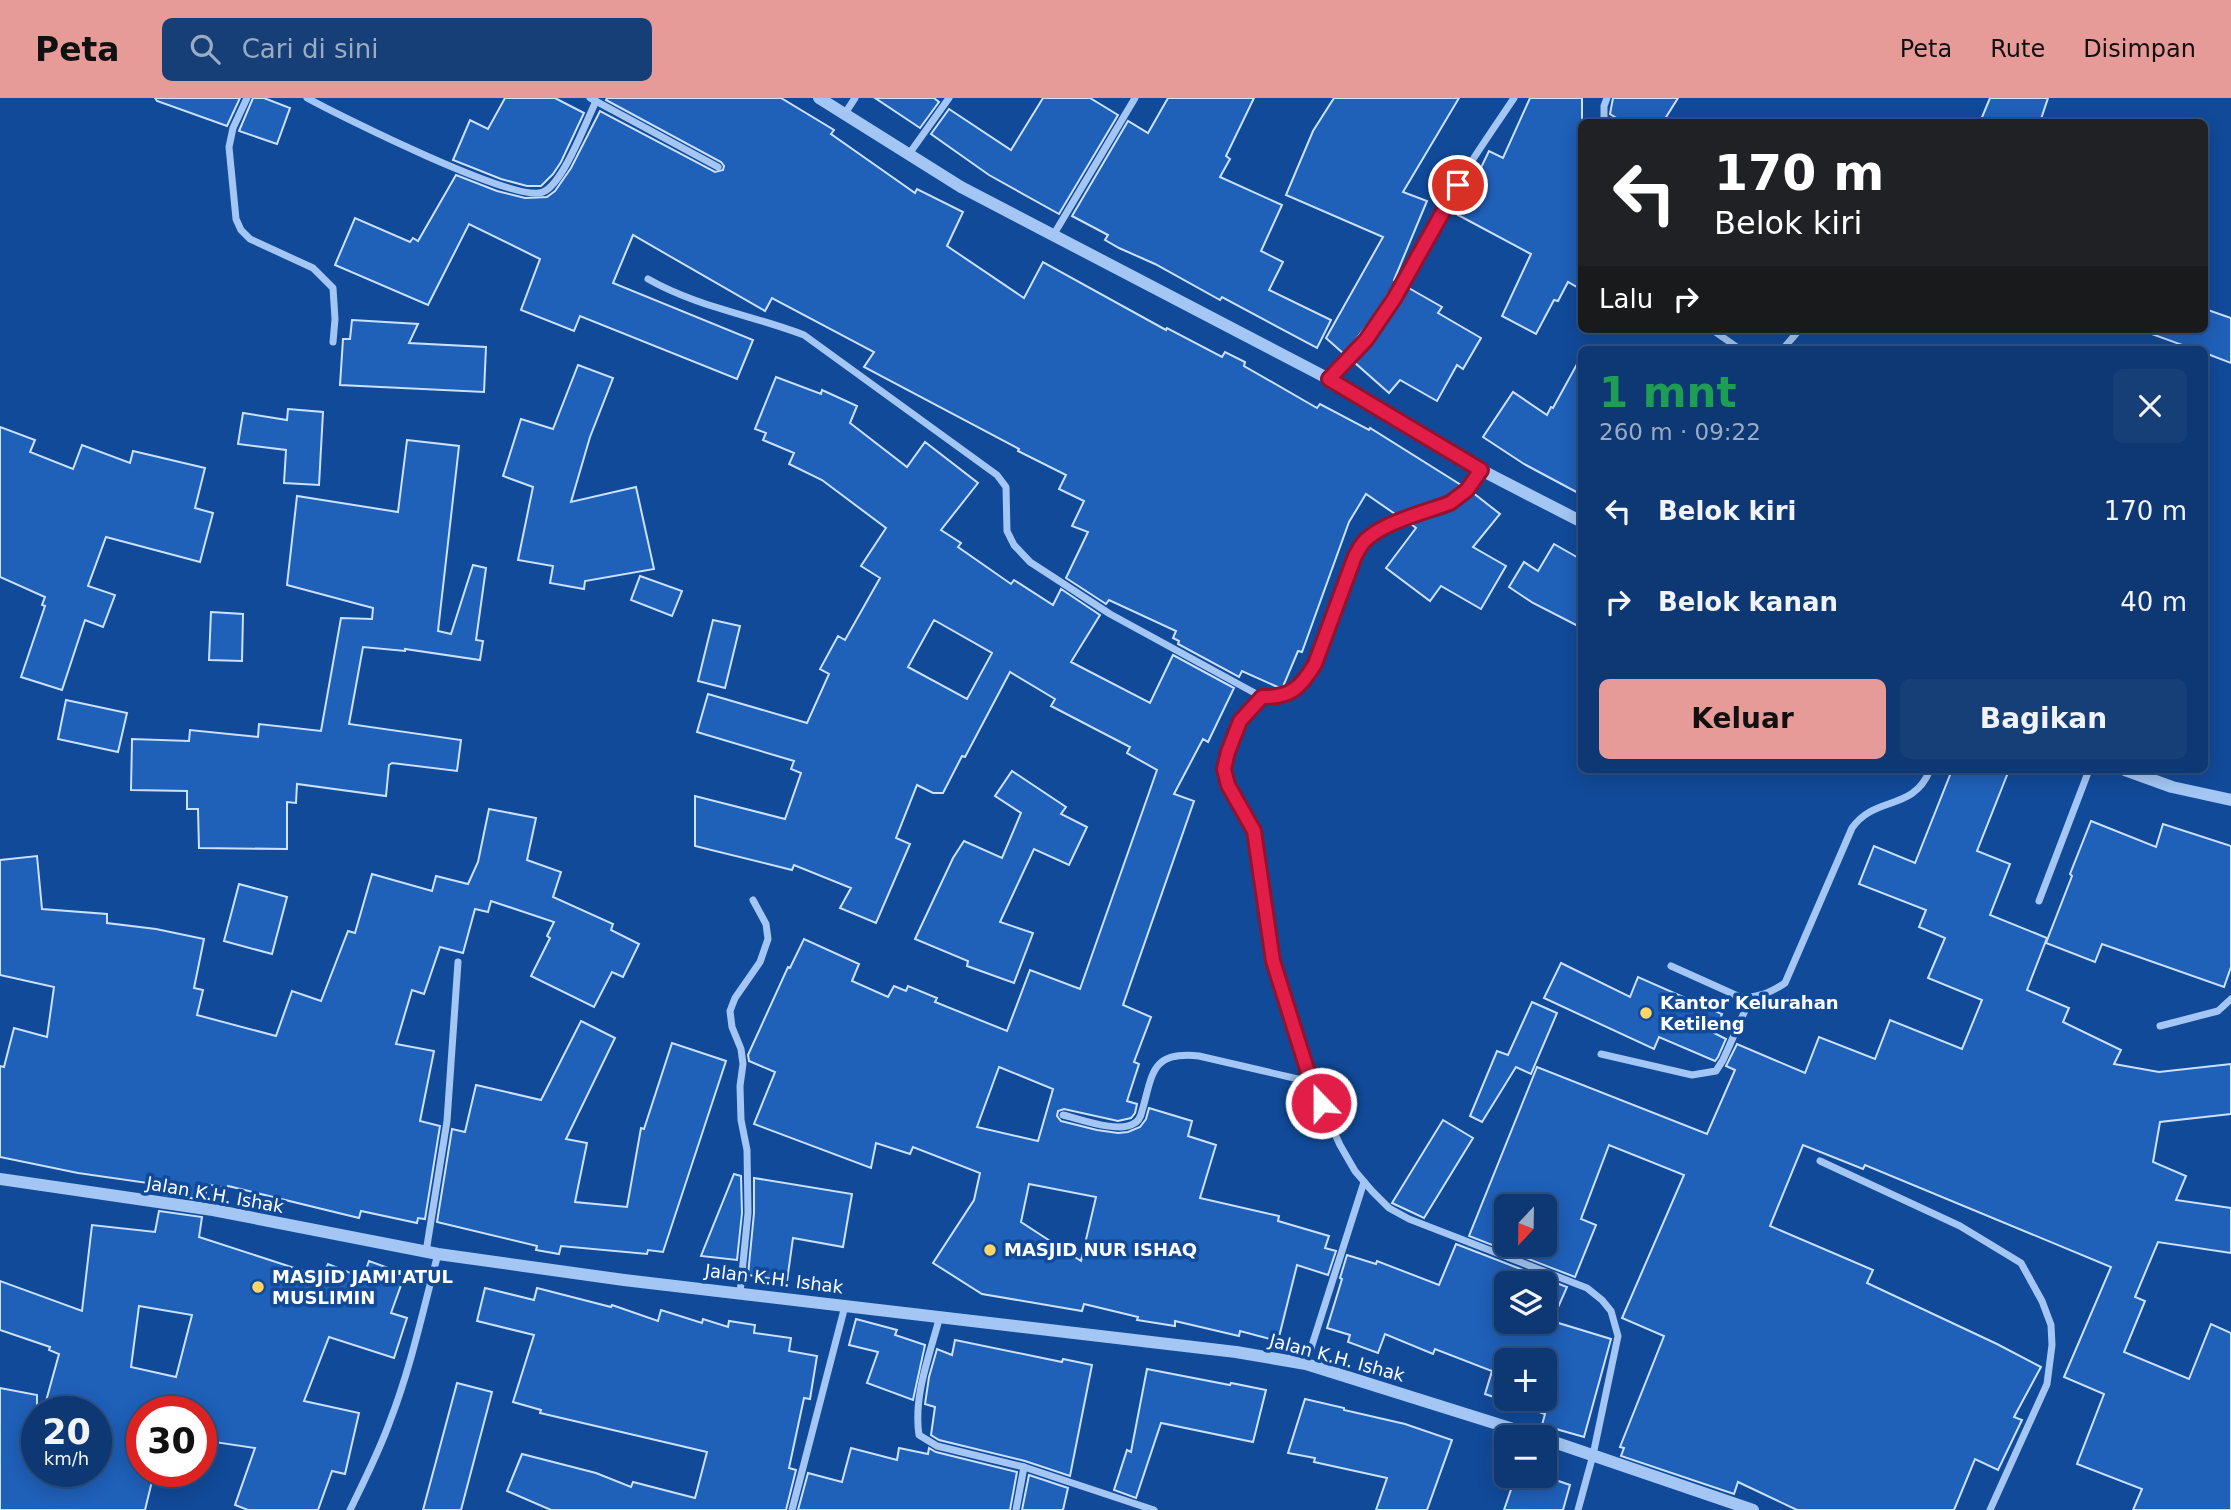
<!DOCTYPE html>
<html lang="id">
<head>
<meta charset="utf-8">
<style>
	:root { --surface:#0d3873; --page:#163f78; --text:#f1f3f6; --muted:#9aacc4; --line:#2d5285; --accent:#e69b98 }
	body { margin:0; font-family:"DejaVu Sans",sans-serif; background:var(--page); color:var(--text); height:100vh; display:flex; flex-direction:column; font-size:26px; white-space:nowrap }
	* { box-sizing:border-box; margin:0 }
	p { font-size:23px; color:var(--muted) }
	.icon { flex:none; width:38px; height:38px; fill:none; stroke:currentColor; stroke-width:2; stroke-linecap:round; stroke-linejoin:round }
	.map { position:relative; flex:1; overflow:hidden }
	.sheet { position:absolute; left:1578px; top:248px; width:630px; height:427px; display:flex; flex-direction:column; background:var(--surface); border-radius:10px; box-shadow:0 4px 18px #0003,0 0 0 2px var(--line) }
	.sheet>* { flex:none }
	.guide { position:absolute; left:1578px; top:21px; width:630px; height:214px; border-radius:10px; box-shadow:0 4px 18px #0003,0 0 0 2px var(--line); background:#202124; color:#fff; overflow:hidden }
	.needle { width:46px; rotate:202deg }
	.tools { position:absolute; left:1494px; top:1096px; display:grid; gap:14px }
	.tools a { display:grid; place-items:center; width:63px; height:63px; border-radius:10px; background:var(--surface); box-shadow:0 4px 18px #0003,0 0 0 2px var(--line); font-size:35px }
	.speed { position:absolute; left:21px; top:1298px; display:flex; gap:14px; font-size:35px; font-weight:700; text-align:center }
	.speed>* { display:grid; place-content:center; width:91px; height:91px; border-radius:50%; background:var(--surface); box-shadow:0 4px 18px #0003,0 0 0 2px var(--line); line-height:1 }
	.speed small { font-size:18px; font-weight:400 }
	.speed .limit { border:10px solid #d22; background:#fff; color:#111 }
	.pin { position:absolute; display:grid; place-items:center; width:60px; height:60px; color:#fff; margin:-30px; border:4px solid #fff; border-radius:50%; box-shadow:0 2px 7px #0007 }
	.me { position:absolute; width:77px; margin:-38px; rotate:338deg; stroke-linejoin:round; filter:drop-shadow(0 0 5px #0008) }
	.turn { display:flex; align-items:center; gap:24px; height:147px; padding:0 21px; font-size:32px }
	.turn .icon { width:91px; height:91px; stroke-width:2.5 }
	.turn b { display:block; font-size:49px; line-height:60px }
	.then { display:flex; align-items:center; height:66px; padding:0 21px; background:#0003; gap:14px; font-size:26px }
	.round { display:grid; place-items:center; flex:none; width:74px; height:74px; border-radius:10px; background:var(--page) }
	.head { display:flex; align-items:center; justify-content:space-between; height:119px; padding:0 21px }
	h1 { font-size:42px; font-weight:800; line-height:52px; color:#1e9e55 }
	.button { display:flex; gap:14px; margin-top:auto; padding:14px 21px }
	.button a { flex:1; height:80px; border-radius:10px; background:var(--accent); color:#111; font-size:28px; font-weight:800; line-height:80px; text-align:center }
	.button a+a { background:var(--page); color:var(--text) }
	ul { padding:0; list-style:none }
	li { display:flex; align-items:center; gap:21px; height:91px; padding:0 21px }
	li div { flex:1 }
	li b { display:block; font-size:26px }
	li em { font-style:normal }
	header { display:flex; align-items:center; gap:42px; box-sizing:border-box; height:98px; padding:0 35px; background:var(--accent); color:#111 }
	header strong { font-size:33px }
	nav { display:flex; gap:38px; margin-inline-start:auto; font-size:24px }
	.search { width:490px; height:63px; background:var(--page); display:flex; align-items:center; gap:18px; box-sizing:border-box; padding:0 24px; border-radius:10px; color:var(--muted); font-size:26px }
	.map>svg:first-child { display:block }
	.building { fill:#1f60b9; stroke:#cbe1fe; stroke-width:2; fill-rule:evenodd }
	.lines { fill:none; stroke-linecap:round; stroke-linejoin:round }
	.minor { stroke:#a3c6f4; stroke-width:7 }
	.tertiary { stroke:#a3c6f4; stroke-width:12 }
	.route-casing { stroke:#92132f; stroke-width:18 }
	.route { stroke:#e11d48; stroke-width:12 }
	.poi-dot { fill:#ffd666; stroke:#114a99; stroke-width:2.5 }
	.labels { text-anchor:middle; stroke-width:7; stroke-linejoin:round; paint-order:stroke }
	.poi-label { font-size:18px; font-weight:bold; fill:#fff; stroke:#114a99; text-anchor:start }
	.street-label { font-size:18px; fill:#fff; stroke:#114a99 }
</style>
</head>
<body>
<header>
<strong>Peta</strong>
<div class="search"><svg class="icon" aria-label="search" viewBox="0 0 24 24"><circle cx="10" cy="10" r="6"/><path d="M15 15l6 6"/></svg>Cari di sini</div>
<nav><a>Peta</a><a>Rute</a><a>Disimpan</a></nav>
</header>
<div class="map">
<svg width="2231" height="1412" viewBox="0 0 2231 1412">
	<rect width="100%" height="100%" fill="#114a99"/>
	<g class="building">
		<polygon points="155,0 240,0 227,28 157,3"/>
		<polygon points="253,0 264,0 290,10 277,46 239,33"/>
		<polygon points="505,0 555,0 584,15 561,64 553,76 541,88 527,88 501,81 453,62 470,22 488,31"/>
		<polygon points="607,0 781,0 834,32 831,36 915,95 917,91 963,114 947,148 1024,200 1043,164 1166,232 1167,230 1222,259 1225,254 1245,264 1244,268 1317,310 1320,306 1369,332 1370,330 1461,387 1455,395 1447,399 1398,418 1366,396 1349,424 1302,554 1298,553 1282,591 1242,573 1239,579 1178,546 1179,543 1173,540 1176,533 1109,502 1106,506 1066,480 1088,434 1072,428 1084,403 1059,391 1066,377 1018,353 1019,351 864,269 874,254 772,200 765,213 633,137 613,185 753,242 737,281 580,218 574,233 521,212 540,161 469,126 428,207 335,167 355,120 410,144 413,140 418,143 456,77 497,93 525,100 547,99 555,93 571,70 600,13 715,74 723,72 724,68 721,64 606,2"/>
		<polygon points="875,0 934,0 939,4 920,30"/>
		<polygon points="1043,0 1090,0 1118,17 1059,116 989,77 931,36 949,11 1011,52"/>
		<polygon points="1168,0 1254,0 1226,58 1230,61 1220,79 1282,107 1261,153 1283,164 1269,192 1331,222 1317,250 1222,199 1220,202 1155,166 1119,150 1105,142 1108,137 1072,118 1128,23 1148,35"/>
		<polygon points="1334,0 1459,0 1403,94 1427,103 1394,182 1396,183 1375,217 1344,256 1326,240 1383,139 1286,97 1313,33"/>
		<polygon points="1530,0 1582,0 1582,192 1568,184 1558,203 1554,202 1536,236 1502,218 1531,156 1458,117 1489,53 1503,60"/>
		<polygon points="1613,0 1678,0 1663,24 1623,24 1610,16"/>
		<polygon points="1990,0 2048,0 2040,24 1980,24"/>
		<polygon points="1407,189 1442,209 1438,215 1481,240 1463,271 1457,267 1437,303 1400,282 1389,295 1354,264 1385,224"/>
		<polygon points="2205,211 2231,220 2231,265 2205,255 2205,252 2196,252 2146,234 2147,231 2205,231"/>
		<polygon points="352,222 418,226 409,245 486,249 484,294 340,287 343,241 350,241"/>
		<polygon points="1582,257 1582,397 1524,366 1483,339 1513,294 1547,317 1551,309 1553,310"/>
		<polygon points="578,267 613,280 590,339 571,404 636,389 654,471 585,483 584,491 550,485 553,468 518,462 533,389 503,378 521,321 553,331"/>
		<path d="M776 279 821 296 822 292 857 308 850 325 907 369 925 344 978 385 941 432 961 445 958 449 1011 486 1014 482 1053 507 1061 491 1100 517 1071 564 1150 605 1173 557 1234 590 1208 644 1203 641 1174 696 1194 703 1123 907 1151 919 1134 964 1139 966 1127 1003 1137 1006 1135 1015 1131 1020 1118 1023 1064 1011 1058 1013 1057 1018 1061 1023 1097 1032 1118 1035 1128 1034 1140 1029 1146 1021 1149 1010 1192 1023 1188 1038 1216 1047 1200 1100 1279 1118 1278 1123 1329 1138 1325 1150 1336 1153 1328 1177 1297 1167 1278 1243 1240 1233 1239 1238 1175 1223V1228L1137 1222 1138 1219 1084 1206 1082 1213 982 1196 933 1165 974 1102 980 1075 913 1049 910 1056 876 1045 871 1070 754 1026 775 974 749 963 748 957 788 869 790 870 804 841 859 866 852 883 888 899 894 888 906 893 908 888 937 900 935 904 1007 933 1030 872 1080 891 1157 672 1127 655 1130 649 1051 608 1055 601 1010 574 965 659 962 658 943 695H933L917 687 896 740 910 746 876 825 840 810 851 790 794 767 792 772 695 748V698L785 721 801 675 791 671 794 663 697 634 708 596 807 625 829 576 820 571 838 538 845 542 880 480 861 468 886 430 822 382 789 366 794 355 763 342 766 335 755 331ZM934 522 992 555 967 601 908 569ZM999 969 1053 991 1038 1043 977 1029ZM1029 1086 1096 1099 1081 1163 1021 1124Z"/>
		<polygon points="288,311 323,314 319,387 284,385 286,352 238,346 243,315 287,322"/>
		<polygon points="0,329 35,342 30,354 73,371 82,347 130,365 133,353 205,370 195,410 213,415 200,464 106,439 88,488 115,497 103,529 85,522 62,592 21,579 45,508 42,507 45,499 0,479"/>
		<polygon points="407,342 459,348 438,533 451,536 473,467 486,470 476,542 483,543 480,562 405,551 405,553 363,549 349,626 461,642 457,673 392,665 389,667 386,698 297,686 296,705 287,704 287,751 199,750 198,711 187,711 187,693 131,692 132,641 189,643 190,632 258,639 259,626 321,633 341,520 372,521 373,510 287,487 297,398 398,414"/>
		<polygon points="1472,394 1500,416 1473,449 1506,468 1481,511 1441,488 1430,503 1386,470 1416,430 1411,426 1453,410 1463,404"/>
		<polygon points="1554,446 1582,462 1582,530 1533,505 1509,489 1524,464 1538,473"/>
		<polygon points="640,478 682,493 672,518 631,502"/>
		<polygon points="211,514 243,516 242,563 209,562"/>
		<polygon points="713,522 740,528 725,590 698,583"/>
		<polygon points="66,602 127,615 118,654 58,641"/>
		<path d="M1952 672H2009L1977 753 2010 766 1990 817 2047 840 2027 892 2069 910 2063 924 2121 952 2114 966 2159 974 2231 966V1016L2160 1024 2153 1064 2186 1078 2176 1102 2231 1110V1155L2158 1144 2135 1199 2145 1203 2124 1254 2189 1281 2211 1226 2231 1235V1412H2133L2142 1391 2077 1366 2104 1296 2064 1279 2111 1169 1865 1067 1863 1071 1803 1047 1770 1128 1873 1172 1867 1185 1997 1246 2041 1269 2014 1319 2022 1322 1998 1372 1975 1361 1954 1412H1797L1738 1384 1734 1396 1621 1358 1624 1350 1620 1349 1664 1238 1622 1220 1684 1077 1609 1047 1581 1121 1596 1127 1575 1179 1469 1138 1537 969 1707 1036 1735 972 1726 968 1737 946 1805 975 1819 939 1875 961 1890 922 1962 951 1982 902 1928 880 1945 840 1919 829 1926 812 1859 786 1874 748 1915 765ZM1507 1108H1545V1146H1507Z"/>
		<polygon points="1012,673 1066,709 1061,716 1087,729 1069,767 1034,751 1000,824 1033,835 1014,885 967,868 968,863 915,841 953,760 964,743 1002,760 1021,715 995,698"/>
		<polygon points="489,711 536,720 527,762 561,774 553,799 613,826 611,832 639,846 623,879 612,874 594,909 531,878 550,840 547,838 554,824 491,803 488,814 475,811 463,855 440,849 424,896 412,892 396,946 434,953 420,1023 440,1028 425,1121 418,1120 417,1125 361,1113 359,1120 228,1088 227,1091 207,1086 205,1102 161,1096 162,1087 78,1075 0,1059 0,968 4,969 14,930 47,939 54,889 0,877 0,762 37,758 42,811 107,816 107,825 156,831 204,841 194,890 203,892 197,917 276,938 292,893 321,903 348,833 355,835 372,776 432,793 436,778 468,786 478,764"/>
		<polygon points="2091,723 2156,749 2163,726 2231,748 2231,869 2224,889 2102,846 2095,864 2046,845 2072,778 2070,776"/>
		<polygon points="239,786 287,799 272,856 224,843"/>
		<polygon points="1561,865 1630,899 1638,879 1722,916 1714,935 1726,941 1718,959 1715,963 1659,939 1654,951 1544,900"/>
		<polygon points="1532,904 1557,915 1531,976 1516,969 1482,1024 1470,1018 1497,953 1508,957"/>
		<polygon points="581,923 615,940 566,1041 587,1045 575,1104 627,1109 641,1030 644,1031 672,945 726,963 663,1154 648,1152 647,1156 561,1148 559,1156 536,1152 537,1148 437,1124 452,1031 465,1034 476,987 541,1002"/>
		<polygon points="1443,1022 1473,1040 1424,1120 1392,1105"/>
		<polygon points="734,1076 741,1078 742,1115 737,1162 701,1158"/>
		<polygon points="754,1080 852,1096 843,1149 793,1140 787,1183 748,1177 754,1115"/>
		<path d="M159 1113 202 1119 199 1139 322 1179 328 1166 363 1180 369 1163 405 1176 391 1215 407 1220 394 1260 329 1239 304 1303 359 1315 345 1376 332 1373 318 1412H248L235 1407 255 1350 201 1342V1314H142V1376L153 1379 145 1412H0V1290L37 1297V1374H96V1314H43L59 1256 49 1252 50 1249 0 1232V1183L82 1213 92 1127 155 1134ZM139 1208 192 1217 176 1279 131 1269Z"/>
		<path d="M1456 1146 1567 1189 1552 1223 1611 1241 1584 1339 1542 1327 1545 1316 1485 1296 1492 1273 1435 1251 1433 1256 1385 1236 1378 1255 1348 1244 1350 1237 1327 1230 1342 1181 1340 1180 1347 1157 1376 1166 1377 1163 1439 1187ZM1507 1185H1545V1223H1507ZM1507 1262H1545V1300H1507Z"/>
		<polygon points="485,1190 534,1202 537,1190 611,1209 612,1207 658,1223 661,1212 702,1225 703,1221 728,1229 729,1223 755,1227 754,1235 791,1240 789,1253 817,1258 810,1301 804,1300 789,1370 796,1372 786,1412 551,1412 507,1393 522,1356 596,1375 631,1389 633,1384 695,1400 707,1354 540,1315 541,1312 513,1304 534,1237 477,1223"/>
		<polygon points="856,1221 897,1232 895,1237 925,1247 913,1302 867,1285 878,1254 849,1247"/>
		<polygon points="955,1242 1062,1264 1063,1261 1092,1267 1070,1378 1025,1363 939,1342 931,1337 935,1309 925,1306 929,1279 937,1251 952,1257"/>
		<polygon points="1147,1271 1230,1287 1231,1285 1266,1292 1253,1344 1161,1325 1136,1400 1114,1392 1127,1352 1131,1354"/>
		<polygon points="457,1285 492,1294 461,1412 423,1412"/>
		<polygon points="1305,1301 1344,1310 1344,1312 1405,1326 1452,1342 1427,1412 1376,1412 1387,1380 1314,1364 1315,1360 1288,1355"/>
		<polygon points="851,1350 897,1362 899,1350 928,1356 929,1350 936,1354 1017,1374 1010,1412 798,1412 808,1375 842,1384"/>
		<polygon points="1029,1377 1068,1390 1063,1412 1022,1412"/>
		<polygon points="1516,1377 1541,1377 1570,1387 1563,1412 1504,1412"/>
	</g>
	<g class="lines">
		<g class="minor">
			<polyline points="247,0 233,30 229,49 236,121 241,132 250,141 313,170 333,190 335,221 333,244"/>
			<path d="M307 0C340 18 516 106 543 94 563 86 586 24 596 3"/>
			<polyline points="590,0 718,69"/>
			<polyline points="844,17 855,0"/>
			<polyline points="1604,24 1604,8 1607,0"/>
			<polyline points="909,56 949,0"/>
			<polyline points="1054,136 1135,0"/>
			<path d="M648 181C697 209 752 217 804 237L997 377 1006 389 1007 433 1014 447 1030 464 1110 516 1262 599C1291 600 1301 590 1315 566L1355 458 1361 446 1367 440 1386 429 1450 405 1459 400 1481 372"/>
			<polyline points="1711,231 1741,252"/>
			<polyline points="1782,252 1800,231"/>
			<path d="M1329 281C1384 228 1408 173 1444 108 1465 71 1490 36 1514 0"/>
			<polyline points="1262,599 1240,623 1228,654 1224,671 1228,687 1254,733 1273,863 1311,984 1340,1047 1355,1073 1372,1093 1389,1110 1409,1121 1587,1190 1602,1202 1611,1213 1618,1238 1593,1357 1578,1412"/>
			<polyline points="2039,803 2089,672"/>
			<path d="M1671 868 1740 899C1758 900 1770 895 1785 885L1852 730C1875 697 1913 714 1930 672"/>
			<polyline points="2160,928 2218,913 2231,901"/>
			<polyline points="1601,956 1692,977 1716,973 1723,962 1751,899"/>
			<path d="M1063 1017C1080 1021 1118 1035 1133 1026 1138 1024 1141 1018 1142 1013 1153 975 1151 953 1199 958L1311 984"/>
			<polyline points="1820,1063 1960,1128 2021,1165 2042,1203 2051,1227 2052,1247 2047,1286 1990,1412"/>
			<polyline points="426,1154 447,1023 458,864"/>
			<polyline points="740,1195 748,1115 747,1052 741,1022 740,988 743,966 741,951 732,929 730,913 735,900 760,864 768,841 766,826 753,802"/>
			<path d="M940 1218C930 1256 913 1298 919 1337L937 1348 1024 1369 1154 1412"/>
			<polyline points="1306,1266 1364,1084"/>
			<path d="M350 1412C364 1383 379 1354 390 1323 411 1269 423 1212 438 1156"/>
			<polyline points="792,1412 845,1208"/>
			<polyline points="1016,1412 1024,1369"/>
		</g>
		<g class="tertiary">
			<polyline points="819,0 961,89 1329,281 1481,372 1582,424"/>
			<polyline points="2125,672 2172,689 2231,702"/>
			<polyline points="0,1081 213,1112 438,1156 624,1182 1236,1254 1306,1266 1539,1339"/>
			<polyline points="1545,1341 1753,1412"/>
		</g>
	</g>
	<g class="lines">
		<g class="route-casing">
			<path id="route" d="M1321 1005 1311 984 1273 863 1254 733 1228 687 1224 671 1228 654 1240 623 1262 599C1291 600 1301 589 1315 566L1355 458C1359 451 1362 444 1368 440 1388 423 1426 414 1450 405L1467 392 1481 372 1329 281 1366 242 1394 201 1458 87"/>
		</g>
		<use href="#route" class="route"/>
	</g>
	<g class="poi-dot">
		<circle cx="1646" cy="915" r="7"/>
		<circle cx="990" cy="1152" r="7"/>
		<circle cx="258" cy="1189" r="7"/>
	</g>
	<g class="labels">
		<g class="poi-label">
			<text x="1660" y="911">Kantor Kelurahan<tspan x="1660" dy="21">Ketileng</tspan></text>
			<text x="1004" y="1158">MASJID NUR ISHAQ</text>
			<text x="272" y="1185">MASJID JAMI'ATUL<tspan x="272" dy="21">MUSLIMIN</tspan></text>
		</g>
		<g class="street-label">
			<text transform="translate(215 1097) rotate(10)" y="6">Jalan K.H. Ishak</text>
			<text transform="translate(774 1181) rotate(7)" y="6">Jalan K.H. Ishak</text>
			<text transform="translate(1337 1260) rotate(15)" y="6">Jalan K.H. Ishak</text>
		</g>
	</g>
</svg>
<div class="tools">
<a><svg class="needle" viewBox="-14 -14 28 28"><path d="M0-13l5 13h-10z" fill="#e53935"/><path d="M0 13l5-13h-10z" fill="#9aacc4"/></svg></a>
<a><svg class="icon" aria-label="layers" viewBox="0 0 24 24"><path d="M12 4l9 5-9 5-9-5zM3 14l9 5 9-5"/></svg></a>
<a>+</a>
<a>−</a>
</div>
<div class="speed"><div>20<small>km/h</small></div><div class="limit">30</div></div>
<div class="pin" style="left:1458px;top:87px;background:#d93025"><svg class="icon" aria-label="arrive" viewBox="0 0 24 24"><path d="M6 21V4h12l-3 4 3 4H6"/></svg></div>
<svg class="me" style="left:1321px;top:1005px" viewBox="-20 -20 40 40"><circle r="17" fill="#e11d48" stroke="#fff" stroke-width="3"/><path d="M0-11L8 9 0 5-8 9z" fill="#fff"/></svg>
<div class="guide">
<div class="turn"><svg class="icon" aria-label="left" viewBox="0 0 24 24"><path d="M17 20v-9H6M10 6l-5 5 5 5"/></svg><div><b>170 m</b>Belok kiri</div></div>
<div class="then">Lalu<svg class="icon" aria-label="right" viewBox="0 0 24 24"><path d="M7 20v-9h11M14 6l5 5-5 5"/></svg></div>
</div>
<section class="sheet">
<div class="head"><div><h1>1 mnt</h1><p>260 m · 09:22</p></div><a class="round"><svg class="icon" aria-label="close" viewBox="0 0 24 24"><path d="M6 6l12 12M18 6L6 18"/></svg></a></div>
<ul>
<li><svg class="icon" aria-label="left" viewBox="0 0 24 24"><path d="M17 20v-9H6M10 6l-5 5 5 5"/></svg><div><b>Belok kiri</b></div><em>170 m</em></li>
<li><svg class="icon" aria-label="right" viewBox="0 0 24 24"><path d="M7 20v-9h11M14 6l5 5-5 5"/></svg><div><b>Belok kanan</b></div><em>40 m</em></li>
</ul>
<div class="button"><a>Keluar</a><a>Bagikan</a></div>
</section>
</div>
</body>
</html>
